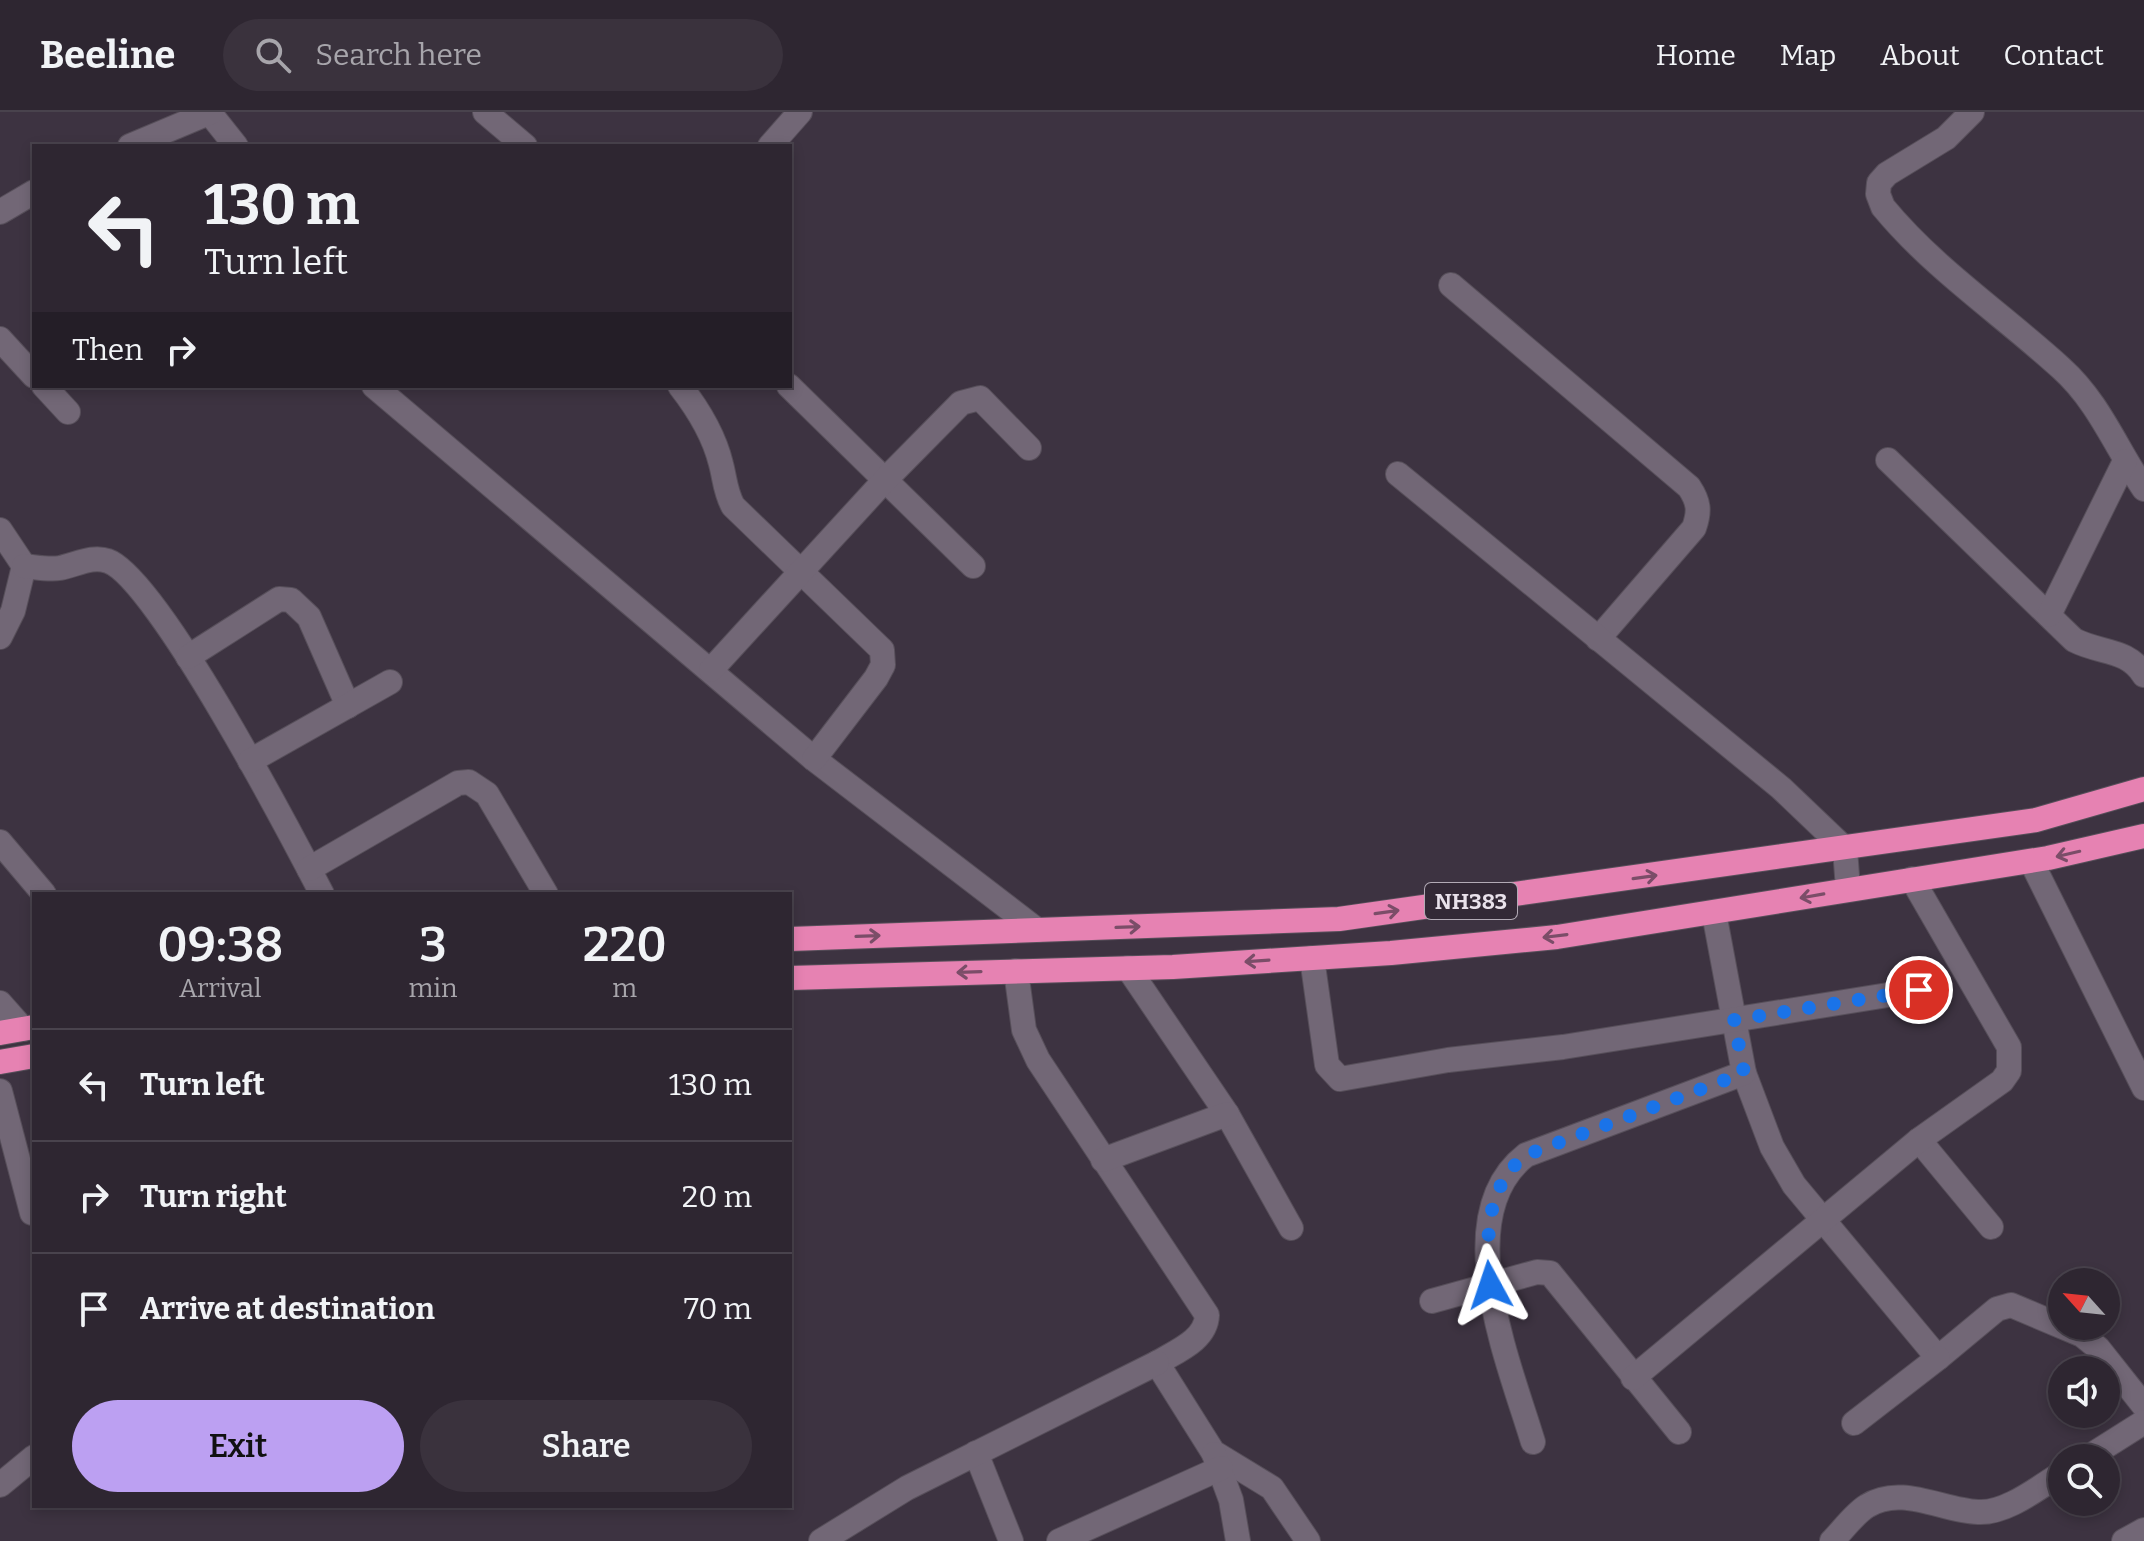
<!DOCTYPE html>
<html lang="en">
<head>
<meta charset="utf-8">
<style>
	:root { --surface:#2e2631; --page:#3a323d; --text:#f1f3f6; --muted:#a7a5ab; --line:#49434d; --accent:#bca0f2 }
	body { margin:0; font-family:Bitter,serif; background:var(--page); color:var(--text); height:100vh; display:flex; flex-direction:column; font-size:30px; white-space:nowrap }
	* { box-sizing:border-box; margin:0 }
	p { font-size:26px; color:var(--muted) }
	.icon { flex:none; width:44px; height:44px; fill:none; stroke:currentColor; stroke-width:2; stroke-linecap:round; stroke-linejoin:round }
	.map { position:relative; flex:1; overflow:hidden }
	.drawer { position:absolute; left:32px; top:780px; width:760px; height:616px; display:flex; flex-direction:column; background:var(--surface); border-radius:0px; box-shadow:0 4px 12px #0003,0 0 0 2px var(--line) }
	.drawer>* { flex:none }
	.guide { position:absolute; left:32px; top:32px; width:760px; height:244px; border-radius:0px; box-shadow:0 4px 12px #0003,0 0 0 2px var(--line); background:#2e2631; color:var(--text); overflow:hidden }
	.needle { width:52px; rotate:297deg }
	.tools { position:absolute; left:2048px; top:1156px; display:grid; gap:16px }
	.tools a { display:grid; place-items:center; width:72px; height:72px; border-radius:50%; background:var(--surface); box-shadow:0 4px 12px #0003,0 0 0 2px var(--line); font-size:40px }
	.pin { position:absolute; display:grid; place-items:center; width:68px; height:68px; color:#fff; margin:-34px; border:4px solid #fff; border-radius:50%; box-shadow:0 2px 8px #0007 }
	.me { position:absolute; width:88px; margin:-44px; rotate:355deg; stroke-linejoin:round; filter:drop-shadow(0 0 6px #0008) }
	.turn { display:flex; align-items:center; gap:28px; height:168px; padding:0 40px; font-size:36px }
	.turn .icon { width:104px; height:104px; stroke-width:2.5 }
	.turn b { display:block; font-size:56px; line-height:68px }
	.then { display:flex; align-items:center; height:76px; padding:0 40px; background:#0003; gap:16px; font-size:30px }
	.eta { display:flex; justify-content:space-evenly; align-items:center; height:136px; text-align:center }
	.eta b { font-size:48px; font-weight:600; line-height:56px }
	.primary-button { display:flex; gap:16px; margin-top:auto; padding:16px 40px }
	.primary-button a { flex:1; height:92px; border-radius:48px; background:var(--accent); color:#111; font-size:32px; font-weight:600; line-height:92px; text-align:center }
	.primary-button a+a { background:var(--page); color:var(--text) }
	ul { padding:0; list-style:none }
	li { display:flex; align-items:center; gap:24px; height:112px; padding:0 40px; border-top:2px solid var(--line) }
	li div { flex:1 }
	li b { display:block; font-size:30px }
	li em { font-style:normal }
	header { display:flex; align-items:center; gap:48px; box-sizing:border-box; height:112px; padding:0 40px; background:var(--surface); border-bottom:2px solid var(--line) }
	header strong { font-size:38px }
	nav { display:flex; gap:44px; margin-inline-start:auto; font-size:28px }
	.search { width:560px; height:72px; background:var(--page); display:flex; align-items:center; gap:20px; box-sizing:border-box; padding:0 28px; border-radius:44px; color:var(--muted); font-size:30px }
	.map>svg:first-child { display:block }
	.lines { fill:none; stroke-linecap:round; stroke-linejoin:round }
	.minor-casing { stroke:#574f5a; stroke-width:26 }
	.highway-casing { stroke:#574f5a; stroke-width:26 }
	.minor { stroke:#726776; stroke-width:24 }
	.highway { stroke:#e682b2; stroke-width:24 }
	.oneway { stroke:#7b4d68 }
	.route { stroke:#1a73e8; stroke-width:14; stroke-dasharray:0 25.2 }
	.labels { text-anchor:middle; stroke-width:6; stroke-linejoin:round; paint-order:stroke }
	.shield { fill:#332936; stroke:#b2aab5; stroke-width:2 }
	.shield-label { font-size:22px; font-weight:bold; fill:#e9e2eb }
</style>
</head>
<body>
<header>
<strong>Beeline</strong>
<div class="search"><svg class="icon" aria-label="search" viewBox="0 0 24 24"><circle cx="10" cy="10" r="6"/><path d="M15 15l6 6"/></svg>Search here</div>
<nav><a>Home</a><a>Map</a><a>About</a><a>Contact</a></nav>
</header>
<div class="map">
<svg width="2144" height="1429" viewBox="0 0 2144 1429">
	<rect width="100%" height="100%" fill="#3d3341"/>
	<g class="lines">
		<g class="minor-casing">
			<g id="minor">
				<polyline points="209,0 236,34"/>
				<polyline points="485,0 525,34"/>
				<path d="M1972 0 1946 26 1887 62 1879 71 1878 82 1883 95C1935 158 2002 202 2061 256 2099 290 2116 336 2144 377"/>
				<polyline points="130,34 211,0"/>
				<polyline points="770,34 800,0"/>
				<polyline points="0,100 34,80"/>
				<path d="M1451 173 1689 375C1699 390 1700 399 1694 416L1598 527"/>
				<polyline points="0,227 34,264"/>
				<polyline points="44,274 68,300"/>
				<polyline points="374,274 814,647 1037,818"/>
				<path d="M680 274C698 297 714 323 721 352 725 367 725 379 733 394L882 538 883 553 876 566 814 647"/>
				<polyline points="789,274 973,454"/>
				<path d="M1888 348 2074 528C2101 542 2127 536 2144 563"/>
				<polyline points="1398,362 1781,676 1845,737 1848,777"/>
				<polyline points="0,418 24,454 13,499 0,525"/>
				<path d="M24 454C35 455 49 458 60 456 76 453 92 443 108 449 157 466 292 724 322 782"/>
				<polyline points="2049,503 2125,349"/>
				<polyline points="188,545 279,487 291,488 309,505 348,594"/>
				<polyline points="711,558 884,369 961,291 980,286 1029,336"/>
				<polyline points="250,649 390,570"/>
				<polyline points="0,730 44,782"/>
				<polyline points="2031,749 2144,976"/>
				<polyline points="309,757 458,671 469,670 487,682 546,782"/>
				<polyline points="1714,801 1744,961 1772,1035 1794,1073 1938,1246 1997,1197 2011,1193 2082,1223 2098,1236 2144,1294"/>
				<polyline points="1312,846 1327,953 1340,967 1448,948 1563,935 1919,878"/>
				<polyline points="1128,856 1227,1002 1291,1116"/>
				<path d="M1016 859 1024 918 1038 948 1207 1203C1206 1228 1177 1239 1157 1251L1213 1340 1272 1376 1308 1429"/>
				<polyline points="0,891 23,917"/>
				<polyline points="0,979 32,1101"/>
				<polyline points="1919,1028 1991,1115"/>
				<polyline points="1103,1048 1227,1002"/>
				<polyline points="1432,1189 1537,1160 1550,1161 1679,1320"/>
				<polyline points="1633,1266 1919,1028 2002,969 2009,959 2009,935 1912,767"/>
				<polyline points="1854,1311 1938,1246"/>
				<path d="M1533 1330C1510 1253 1447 1104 1526 1043L1744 961"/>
				<polyline points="976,1341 1011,1429"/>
				<polyline points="1214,1342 1231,1388 1238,1429"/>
				<polyline points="2087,1346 2144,1310"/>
				<polyline points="0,1373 34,1345"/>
				<polyline points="821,1429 907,1376 1157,1251"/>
				<polyline points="1059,1429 1221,1356"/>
				<path d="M1832 1429C1843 1418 1854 1402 1867 1394 1901 1372 1943 1399 1978 1400 2006 1402 2039 1375 2062 1361"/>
				<polyline points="2124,1429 2144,1418"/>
			</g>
		</g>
		<g class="highway-casing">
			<g id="highway">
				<polyline points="790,827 1339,807 2036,708 2144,677"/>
				<polyline points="790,866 1173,855 1391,841 1557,825 2048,746 2144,724"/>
				<polyline points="0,921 34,915"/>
				<polyline points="0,950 34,944"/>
			</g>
		</g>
		<use href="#minor" class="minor"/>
		<use href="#highway" class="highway"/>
	</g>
	<defs><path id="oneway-shaft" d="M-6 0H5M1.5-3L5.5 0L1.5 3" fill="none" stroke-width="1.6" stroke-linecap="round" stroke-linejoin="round" transform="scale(2)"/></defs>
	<g class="oneway">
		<use href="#oneway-shaft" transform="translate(2068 742) rotate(167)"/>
		<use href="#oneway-shaft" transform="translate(1645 765) rotate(-8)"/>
		<use href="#oneway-shaft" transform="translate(1812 784) rotate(170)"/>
		<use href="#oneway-shaft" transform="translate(1387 800) rotate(-8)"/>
		<use href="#oneway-shaft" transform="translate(1128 815) rotate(-2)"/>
		<use href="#oneway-shaft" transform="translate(868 824) rotate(-2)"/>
		<use href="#oneway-shaft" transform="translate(1555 824) rotate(173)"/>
		<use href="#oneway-shaft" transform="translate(1257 849) rotate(176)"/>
		<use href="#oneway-shaft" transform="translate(969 860) rotate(178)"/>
	</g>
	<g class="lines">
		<path class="route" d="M1490 1173C1486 1126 1485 1075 1526 1043L1744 961 1734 908 1919 878"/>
	</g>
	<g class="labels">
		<rect class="shield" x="1425" y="771" width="92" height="36" rx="6"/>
		<g class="shield-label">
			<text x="1471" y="797">NH383</text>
		</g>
	</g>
</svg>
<div class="tools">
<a><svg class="needle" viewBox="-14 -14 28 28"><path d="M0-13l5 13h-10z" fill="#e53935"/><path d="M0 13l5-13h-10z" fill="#a7a5ab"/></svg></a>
<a><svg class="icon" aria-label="sound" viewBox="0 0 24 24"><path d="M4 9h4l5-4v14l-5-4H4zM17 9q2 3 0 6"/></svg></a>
<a><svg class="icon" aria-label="search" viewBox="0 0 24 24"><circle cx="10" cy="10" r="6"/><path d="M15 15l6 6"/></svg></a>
</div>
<div class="pin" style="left:1919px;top:878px;background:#d93025"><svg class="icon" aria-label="arrive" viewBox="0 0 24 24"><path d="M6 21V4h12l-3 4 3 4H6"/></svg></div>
<svg class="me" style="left:1490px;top:1173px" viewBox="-20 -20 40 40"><path d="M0-17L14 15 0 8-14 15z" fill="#1a73e8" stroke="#fff" stroke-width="4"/></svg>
<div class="guide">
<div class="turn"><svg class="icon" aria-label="left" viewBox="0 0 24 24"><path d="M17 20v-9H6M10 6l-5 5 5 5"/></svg><div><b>130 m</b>Turn left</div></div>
<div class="then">Then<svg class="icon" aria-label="right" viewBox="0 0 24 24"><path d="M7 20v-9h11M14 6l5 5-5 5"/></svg></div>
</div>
<section class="drawer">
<div class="eta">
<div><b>09:38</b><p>Arrival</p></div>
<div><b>3</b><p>min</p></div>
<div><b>220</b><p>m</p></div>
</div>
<ul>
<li><svg class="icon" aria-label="left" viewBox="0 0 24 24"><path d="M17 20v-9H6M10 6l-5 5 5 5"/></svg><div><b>Turn left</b></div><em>130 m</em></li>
<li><svg class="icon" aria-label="right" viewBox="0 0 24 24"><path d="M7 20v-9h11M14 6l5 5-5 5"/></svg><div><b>Turn right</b></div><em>20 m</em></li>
<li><svg class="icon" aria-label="arrive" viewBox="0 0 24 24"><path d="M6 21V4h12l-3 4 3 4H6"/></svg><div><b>Arrive at destination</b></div><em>70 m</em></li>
</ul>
<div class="primary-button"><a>Exit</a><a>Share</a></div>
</section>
</div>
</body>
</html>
